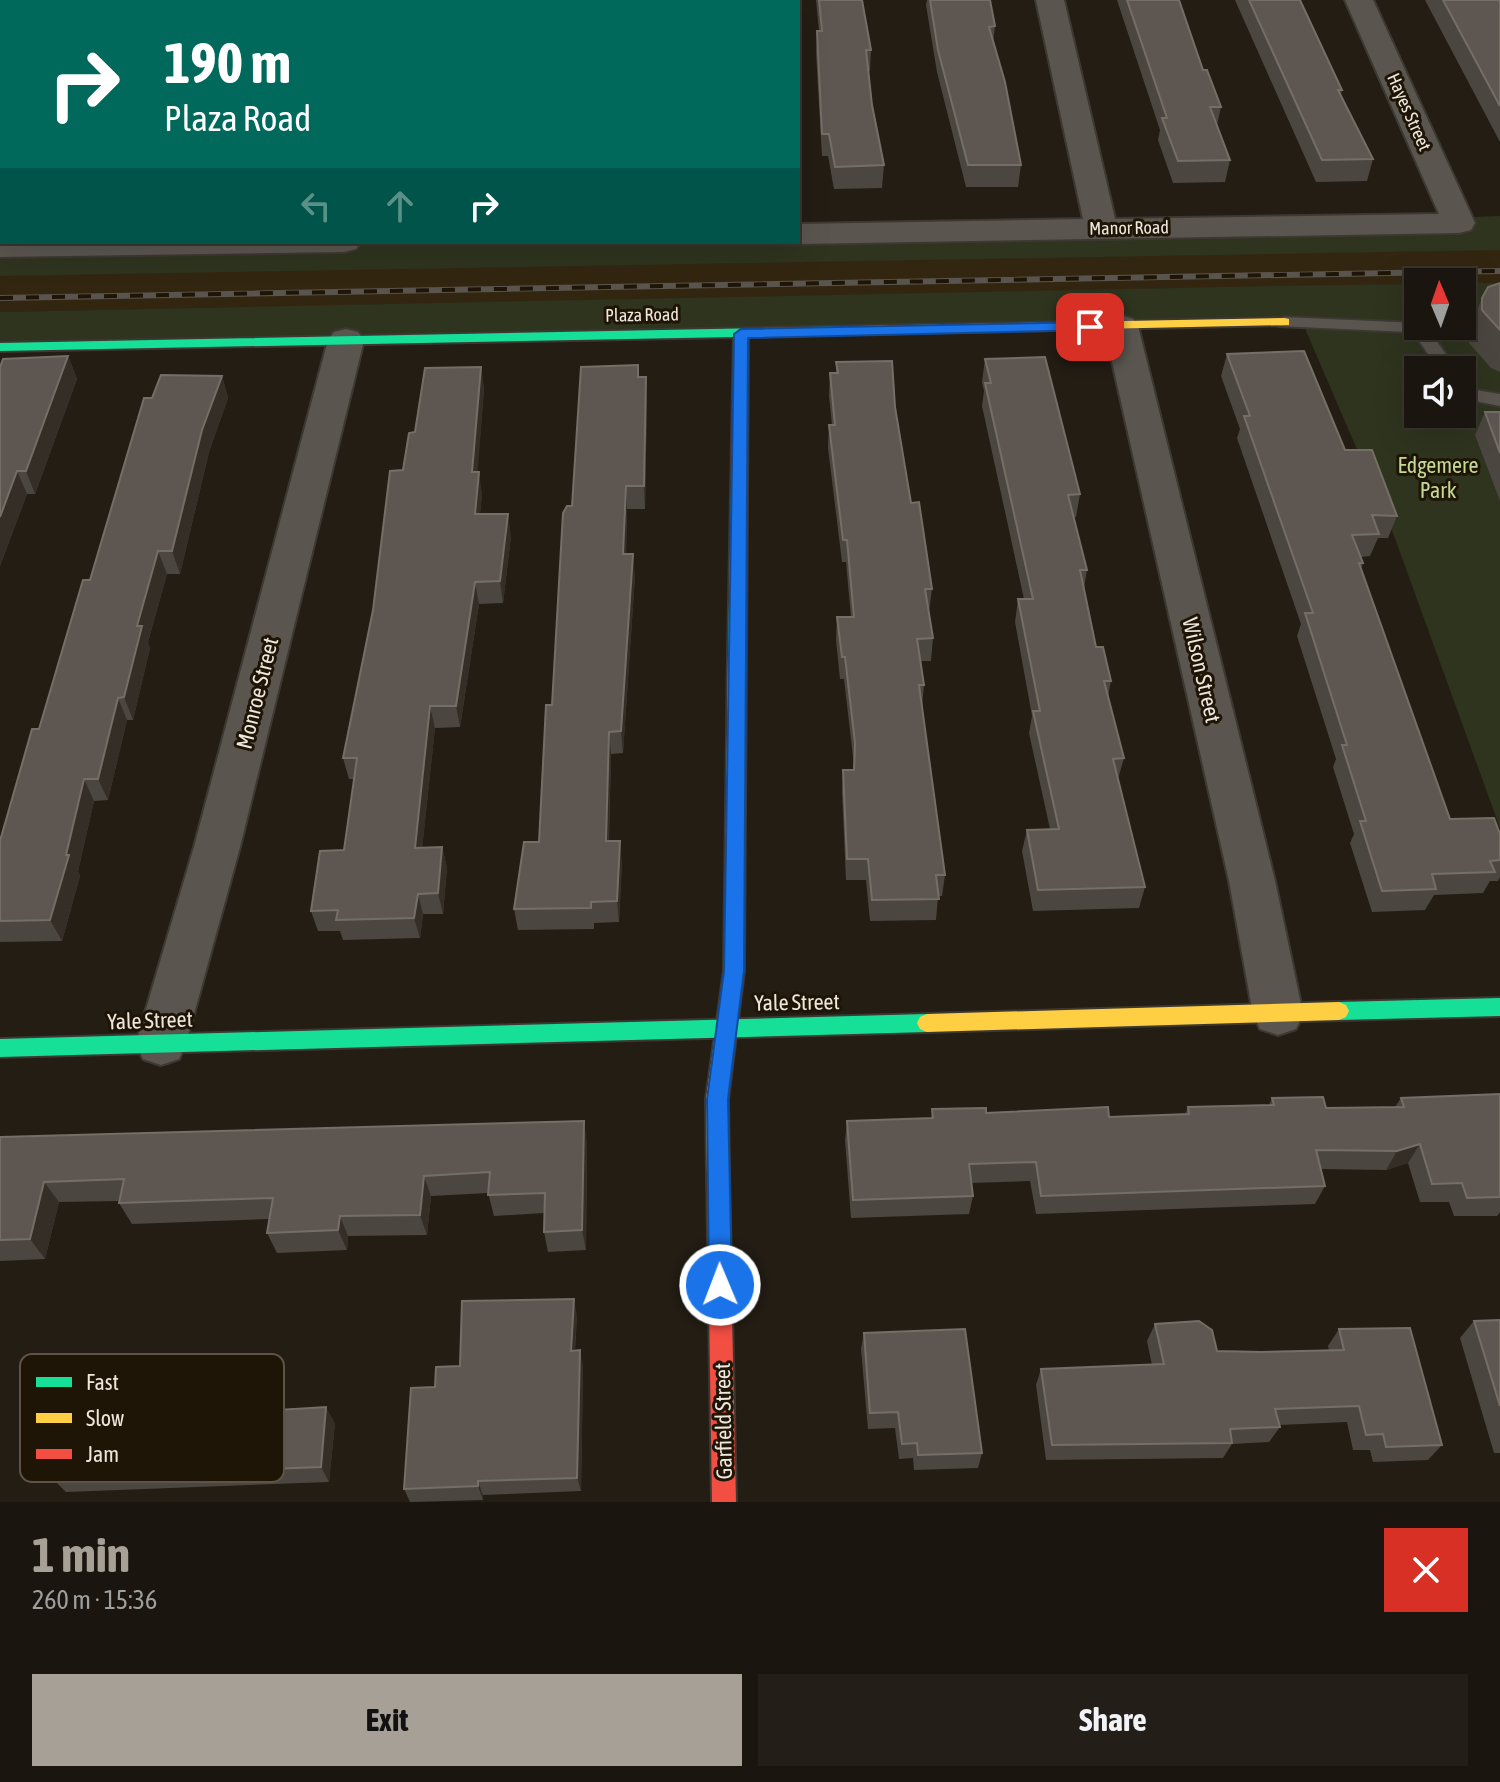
<!DOCTYPE html>
<html lang="en">
<head>
<meta charset="utf-8">
<style>
	:root { --surface:#1a160f; --page:#231f18; --text:#f1f3f6; --muted:#9f9f9e; --line:#38352f; --accent:#a7a097 }
	body { margin:0; font-family:"Asap Condensed",sans-serif; background:var(--page); color:var(--text); height:100vh; display:flex; flex-direction:column; font-size:30px; white-space:nowrap }
	* { box-sizing:border-box; margin:0 }
	p { font-size:26px; color:var(--muted) }
	.icon { flex:none; width:44px; height:44px; fill:none; stroke:currentColor; stroke-width:2; stroke-linecap:round; stroke-linejoin:round }
	.map { position:relative; height:1502px; overflow:hidden }
	.drawer { display:flex; flex-direction:column; background:var(--surface); flex:1 }
	.drawer>* { flex:none }
	.top-card { position:absolute; left:0px; top:0px; width:800px; height:244px; box-shadow:0 8px 32px #0002,0 0 0 2px var(--line); background:#00695c; color:#fff; overflow:hidden }
	.needle { width:52px; rotate:358deg }
	.buttons { position:absolute; left:1404px; top:268px; display:grid; gap:16px }
	.buttons a { display:grid; place-items:center; width:72px; height:72px; border-radius:0px; background:var(--surface); box-shadow:0 8px 32px #0002,0 0 0 2px var(--line); font-size:40px }
	.pin { position:absolute; display:grid; place-items:center; width:68px; height:68px; color:#fff; margin:-34px; border-radius:16px; box-shadow:0 4px 12px #0006 }
	.me { position:absolute; width:88px; margin:-44px; rotate:359deg; stroke-linejoin:round; filter:drop-shadow(0 0 6px #0008) }
	.turn { display:flex; align-items:center; gap:28px; height:168px; padding:0 32px; font-size:36px }
	.turn .icon { width:104px; height:104px; stroke-width:2.5 }
	.turn b { display:block; font-size:56px; line-height:68px }
	.lanes { display:flex; align-items:center; height:76px; padding:0 32px; background:#0003; justify-content:center; gap:40px; direction:ltr }
	.lanes .off { opacity:.35 }
	.round { display:grid; place-items:center; flex:none; width:84px; height:84px; border-radius:0px; background:var(--page) }
	.headline { display:flex; align-items:center; justify-content:space-between; height:136px; padding:0 32px }
	h1 { font-size:48px; font-weight:700; line-height:60px; color:var(--accent) }
	.action { display:flex; gap:16px; margin-top:auto; padding:16px 32px }
	.action a { flex:1; height:92px; border-radius:0px; background:var(--accent); color:#111; font-size:32px; font-weight:700; line-height:92px; text-align:center }
	.action a+a { background:var(--page); color:var(--text) }
	.map>svg:first-child { display:block }
	.built { fill:#332611 }
	.green { fill:#2e341e; fill-rule:evenodd }
	.lines { fill:none; stroke-linecap:round; stroke-linejoin:round }
	.lane-casing { stroke:#3d3832; stroke-width:4 }
	.street-casing { stroke:#3d3832; stroke-width:4 }
	.fast-casing { stroke:#3d3832; stroke-width:4 }
	.slow-casing { stroke:#3d3832; stroke-width:4 }
	.jam-casing { stroke:#3d3832; stroke-width:4 }
	.lane { fill:#5a554f; fill-rule:evenodd }
	.street { fill:#5a554f; fill-rule:evenodd }
	.fast { fill:#16e098; fill-rule:evenodd }
	.slow { fill:#ffcf43; fill-rule:evenodd }
	.jam { fill:#f24e42; fill-rule:evenodd }
	.rail-casing { stroke:#59544d; stroke-width:6 }
	.rail { stroke:#1f1506; stroke-width:4; stroke-dasharray:13; stroke-linecap:butt }
	.wall { fill:#4c4640 }
	.shaded-wall { fill:#342e27 }
	.building { fill:#5e5751; stroke:#746e67; stroke-width:2 }
	.route { fill:#1a73e8; stroke:#114b97; stroke-width:2 }
	.labels { text-anchor:middle; stroke-width:6; stroke-linejoin:round; paint-order:stroke }
	.far-street-label { font-size:18px; fill:#eee7dd; stroke:#1f1506 }
	.park-label { font-size:22px; fill:#c3da97; stroke:#1f1506 }
	.street-label { font-size:22px; fill:#eee7dd; stroke:#1f1506 }
	.key { fill:#1f1506; stroke:#5d5446; stroke-width:2 }
	.key-label { font-size:22px; fill:#eee7dd }
</style>
</head>
<body>
<div class="map">
<svg width="1500" height="1502" viewBox="0 0 1500 1502">
	<rect width="100%" height="100%" fill="#231d14"/>
	<polygon class="built" points="1500,247 1500,283 0,312 0,274"/>
	<g class="green">
		<polygon points="1500,216 1500,250 0,276 0,251 474,242 798,242"/>
		<path d="M1462 283H1500V828L1393 533 1300 317 0 348V312L1272 286 1418 284V326H1462ZM1418 370H1462V414H1418Z"/>
	</g>
	<g class="lines">
		<g class="lane-casing">
			<g id="lane">
				<polygon points="1284,317 1418,323 1429,330 1457,370 1439,370 1417,338 1408,332 1278,326 1275,322"/>
				<polygon points="1462,382 1476,390 1500,394 1500,406 1464,399"/>
			</g>
		</g>
		<g class="street-casing">
			<g id="street">
				<polygon points="101,0 129,0 100,2"/>
				<polygon points="415,0 443,0 414,2"/>
				<rect x="728" y="0" width="28" height="2"/>
				<polygon points="1036,0 1064,0 1115,219 1439,214 1345,0 1373,0 1475,223 1471,230 1459,233 798,244 790,242 798,242 798,224 1083,219"/>
				<polygon points="0,237 2,242 361,242 356,249 344,252 0,257"/>
				<polygon points="1121,315 1133,319 1138,326 1275,881 1303,1014 1296,1029 1278,1035 1260,1029 1253,1014 1229,881 1104,326 1109,319"/>
				<polygon points="346,329 358,332 364,340 240,847 186,1043 179,1059 161,1065 143,1059 136,1043 194,847 328,340 334,332"/>
			</g>
		</g>
		<g class="fast-casing">
			<g id="fast">
				<polygon points="860,326 865,327 865,333 748,337 746,655 737,661 728,655 734,337 0,351 0,343"/>
				<polygon points="1500,998 1500,1016 1339,1020 1332,1017 1329,1011 1332,1005 1339,1002"/>
				<polygon points="927,1014 934,1017 937,1023 934,1029 927,1032 0,1057 0,1039"/>
			</g>
		</g>
		<g class="slow-casing">
			<g id="slow">
				<polygon points="1284,318 1289,319 1289,325 860,334 853,330 860,326"/>
				<polygon points="737,649 746,655 744,971 728,1099 729,1175 726,1182 718,1185 710,1182 707,1175 706,1099 724,971 728,655"/>
				<polygon points="1339,1002 1346,1005 1349,1011 1346,1017 1339,1020 927,1032 920,1029 917,1023 920,1017 927,1014"/>
			</g>
		</g>
		<g class="jam-casing">
			<polygon id="jam" points="718,1165 726,1168 729,1175 736,1502 712,1502 707,1175 710,1168"/>
		</g>
		<use href="#lane" class="lane"/>
		<use href="#street" class="street"/>
		<use href="#fast" class="fast"/>
		<use href="#slow" class="slow"/>
		<use href="#jam" class="jam"/>
		<g class="rail-casing">
			<polyline id="rail" points="0,298 1500,271"/>
		</g>
		<use href="#rail" class="rail"/>
	</g>
	<g class="wall">
		<polygon points="816,0 862,0 871,50 870,71 868,71 872,105 884,165 882,188 834,189 828,156 822,156 816,53 817,31 819,31"/>
		<polygon points="927,0 990,0 995,26 993,42 1021,165 1018,187 966,187 937,72 926,5"/>
		<polygon points="1117,0 1179,0 1203,70 1221,107 1217,125 1230,160 1225,182 1173,183 1158,140 1160,130"/>
		<polygon points="1235,0 1300,0 1342,90 1341,95 1373,159 1367,181 1316,182"/>
		<polygon points="1425,0 1499,0 1500,2 1500,142"/>
		<polygon points="1500,283 1500,372 1491,368 1469,343 1469,330 1482,298"/>
		<polygon points="1227,354 1345,450 1397,516 1388,538 1378,538 1370,556 1361,557 1363,563 1361,569 1450,819 1500,834 1500,877 1498,881 1490,881 1483,893 1434,895 1425,910 1372,912 1350,843 1354,834 1333,767 1336,759 1297,636 1301,624 1237,438 1240,429 1221,376"/>
		<polygon points="68,356 77,379 35,494 27,494 0,566 0,367"/>
		<polygon points="985,359 1080,494 1076,517 1074,517 1087,570 1084,588 1096,647 1111,681 1108,696 1124,758 1118,779 1145,887 1139,908 1033,911 1022,851 1027,830 1050,829 1029,733 1032,716 1015,622 1018,599 1024,599 982,406 984,391 982,382"/>
		<polygon points="836,362 895,407 911,503 932,589 929,611 933,638 931,661 921,661 924,685 922,707 945,875 942,896 938,896 936,920 870,921 866,880 846,880 842,792 843,770 853,770 854,765 844,679 840,679 836,640 837,617 851,617 846,562 842,562 828,448 829,425 832,425 829,396 830,373 836,373"/>
		<polygon points="638,365 639,377 647,399 645,509 627,509 626,554 635,576 623,753 611,754 609,841 622,862 619,922 594,923 594,929 518,930 514,909 539,842 572,506"/>
		<polygon points="481,367 484,389 477,472 482,494 480,514 511,536 503,603 479,604 460,727 435,728 422,848 442,847 447,868 443,914 423,914 420,938 343,940 340,931 318,931 311,911 344,850 354,779 349,779 343,758 403,470 415,432"/>
		<polygon points="222,376 228,398 209,452 180,574 167,574 148,642 150,648 133,720 127,720 108,800 94,801 78,871 80,876 62,941 0,942 0,841 152,398"/>
		<polygon points="1485,412 1500,412 1500,501 1475,435"/>
		<polygon points="1500,1094 1500,1212 1497,1216 1454,1216 1449,1202 1420,1202 1408,1163 1386,1170 1321,1169 1325,1186 1315,1204 1036,1214 1030,1181 971,1183 973,1196 969,1214 851,1218 845,1140 847,1121 931,1119 932,1109 986,1113 1109,1117 1185,1114 1188,1107 1269,1105 1272,1098 1326,1108 1395,1107 1401,1098"/>
		<polygon points="0,1137 587,1142 586,1250 548,1252 544,1232 544,1213 494,1216 488,1193 431,1196 427,1235 348,1236 347,1250 277,1253 267,1233 269,1219 132,1224 119,1203 119,1201 59,1202 45,1259 0,1261"/>
		<polygon points="577,1315 575,1351 583,1366 581,1491 483,1495 483,1500 410,1502 404,1489 435,1387 460,1366"/>
		<polygon points="1500,1320 1500,1453 1494,1453 1460,1338 1474,1321"/>
		<polygon points="1155,1324 1217,1351 1261,1352 1329,1350 1328,1346 1339,1329 1442,1445 1428,1460 1373,1462 1370,1450 1353,1450 1347,1422 1279,1425 1280,1427 1269,1442 1232,1444 1223,1458 1046,1460 1036,1385 1041,1369 1152,1365 1147,1341"/>
		<polygon points="864,1333 982,1453 978,1468 914,1470 913,1458 899,1459 895,1428 868,1429 861,1349"/>
		<polygon points="266,1369 276,1385 273,1410 335,1423 329,1482 66,1492 55,1481 36,1482 21,1467 70,1408 219,1394"/>
	</g>
	<g class="shaded-wall">
		<polygon points="22,0 39,0 38,2 21,2"/>
		<polygon points="217,0 228,0 227,2 216,2"/>
		<polygon points="2,38 2,82 0,86 0,42"/>
		<polygon points="68,356 77,379 35,494 26,471"/>
		<polygon points="481,367 484,389 476,495 472,472"/>
		<polygon points="222,376 228,398 209,452 180,574 172,551 202,430"/>
		<polygon points="646,377 647,399 645,509 644,486"/>
		<polygon points="17,471 27,494 0,566 0,517"/>
		<polygon points="479,472 482,494 478,536 475,514"/>
		<polygon points="626,486 627,509 625,577 623,554"/>
		<polygon points="508,514 511,536 503,603 500,581"/>
		<polygon points="158,551 167,574 148,642 150,648 133,720 124,697 137,626"/>
		<polygon points="633,554 635,576 623,753 621,731"/>
		<polygon points="475,582 479,604 460,727 456,706"/>
		<polygon points="118,698 127,720 108,800 98,779"/>
		<polygon points="430,706 435,728 420,869 415,848"/>
		<polygon points="609,732 611,754 608,862 606,841"/>
		<polygon points="84,779 94,801 78,871 80,876 62,941 50,920"/>
		<polygon points="620,841 622,862 619,922 617,901"/>
		<polygon points="442,847 447,868 443,914 438,893"/>
		<polygon points="418,894 423,914 420,938 414,918"/>
		<polygon points="584,1121 587,1142 586,1250 582,1230"/>
		<polygon points="1420,1144 1408,1163 1386,1170 1397,1151"/>
		<polygon points="424,1176 431,1196 427,1235 420,1215"/>
		<polygon points="44,1182 59,1202 45,1259 30,1239"/>
		<polygon points="340,1216 348,1236 347,1250 338,1230"/>
		<polygon points="574,1299 577,1315 574,1366 571,1351"/>
		<polygon points="580,1350 583,1366 581,1491 577,1478"/>
		<polygon points="266,1369 276,1385 271,1427 261,1411"/>
		<polygon points="326,1407 335,1423 329,1482 321,1467"/>
		<polygon points="478,1481 483,1495 483,1500 478,1486"/>
	</g>
	<g class="building">
		<polygon points="0,0 22,0 21,2 2,2 2,38 0,42"/>
		<polygon points="174,0 217,0 216,2 174,2"/>
		<polygon points="292,0 344,0 344,2 291,2"/>
		<rect x="498" y="0" width="46" height="2"/>
		<rect x="629" y="0" width="39" height="2"/>
		<polygon points="819,0 862,0 871,50 866,50 872,105 884,165 835,167 829,134 822,134 817,31 822,31"/>
		<polygon points="930,0 990,0 995,26 989,27 1005,82 1021,165 968,165 938,50"/>
		<polygon points="1127,0 1179,0 1203,70 1207,70 1221,107 1210,107 1230,160 1178,161 1162,118 1167,118"/>
		<polygon points="1249,0 1300,0 1342,90 1338,90 1373,159 1322,160"/>
		<polygon points="1443,0 1499,0 1500,2 1500,106"/>
		<polygon points="1500,283 1500,330 1482,310 1482,298 1488,287"/>
		<polygon points="1304,351 1345,450 1372,450 1397,516 1372,515 1379,534 1352,535 1363,563 1359,563 1450,819 1494,818 1500,834 1500,860 1490,861 1495,872 1432,874 1436,889 1382,891 1360,821 1366,821 1342,745 1347,745 1305,613 1313,613 1244,416 1250,416 1227,354"/>
		<polygon points="68,356 26,471 17,471 0,517 0,367 3,359"/>
		<polygon points="1045,357 1080,494 1068,495 1087,570 1080,570 1096,647 1103,647 1111,681 1104,681 1124,758 1113,759 1145,887 1038,890 1027,830 1059,829 1033,711 1040,711 1018,599 1033,599 985,383 991,383 985,359"/>
		<polygon points="892,361 895,407 911,503 919,502 932,589 925,589 933,638 917,639 924,685 919,685 945,875 936,875 939,899 872,900 868,859 847,859 843,770 854,770 855,743 845,657 842,657 837,617 854,617 847,540 843,540 829,425 835,425 830,373 838,373 836,362"/>
		<polygon points="638,365 638,377 646,377 644,486 626,486 623,554 633,554 621,731 609,732 606,841 620,841 617,901 591,902 591,908 514,909 524,842 539,842 546,705 552,705 563,513 567,506 572,506 581,367"/>
		<polygon points="481,367 472,472 479,472 475,514 508,514 500,581 475,582 456,706 430,706 415,848 442,847 438,893 418,894 414,918 336,920 338,910 311,911 320,851 344,850 357,758 343,758 373,610 390,471 403,470 409,433 415,432 425,368"/>
		<polygon points="161,375 222,376 202,430 172,551 158,551 137,626 142,626 124,697 118,698 98,779 84,779 66,855 69,855 50,920 0,921 0,841 32,729 39,729 83,580 90,580 144,398 152,398"/>
		<polygon points="1485,412 1500,412 1500,453"/>
		<polygon points="1500,1094 1500,1197 1467,1198 1462,1183 1432,1184 1420,1144 1397,1151 1316,1150 1325,1186 1041,1196 1036,1162 969,1164 973,1196 853,1200 847,1121 933,1118 932,1109 986,1108 986,1113 1108,1107 1109,1117 1189,1114 1188,1107 1274,1105 1272,1098 1323,1097 1326,1108 1404,1107 1401,1098"/>
		<polygon points="584,1121 582,1230 544,1232 545,1193 488,1195 490,1172 424,1176 420,1215 340,1216 338,1230 267,1233 273,1198 119,1203 124,1179 44,1182 30,1239 0,1240 0,1137"/>
		<polygon points="574,1299 571,1351 580,1350 577,1478 478,1481 478,1486 404,1489 411,1388 435,1387 436,1367 460,1366 462,1301"/>
		<polygon points="1500,1320 1500,1406 1474,1321"/>
		<polygon points="1199,1321 1212,1330 1217,1351 1261,1352 1344,1350 1339,1329 1410,1328 1442,1445 1386,1447 1383,1434 1366,1435 1359,1406 1275,1409 1280,1427 1230,1429 1232,1443 1052,1445 1041,1369 1164,1364 1155,1324"/>
		<polygon points="965,1329 982,1453 918,1455 917,1443 902,1444 898,1412 870,1413 864,1333"/>
		<polygon points="266,1369 261,1411 326,1407 321,1467 51,1477 54,1466 21,1467 35,1410 70,1408 72,1400 219,1394 222,1372"/>
	</g>
	<polygon class="route" points="1090,322 1095,324 1095,330 748,338 744,971 728,1099 732,1285 729,1293 720,1296 712,1293 709,1285 707,1099 724,971 734,334 741,329"/>
	<g class="labels">
		<g class="far-street-label">
			<text transform="translate(1409 112) rotate(66)" y="6">Hayes Street</text>
			<text transform="translate(1129 228) rotate(-1)" y="6">Manor Road</text>
			<text transform="translate(642 315) rotate(-1)" y="6">Plaza Road</text>
		</g>
		<g class="park-label">
			<text x="1438" y="473">Edgemere<tspan x="1438" dy="25">Park</tspan></text>
		</g>
		<g class="street-label">
			<text transform="translate(1202 670) rotate(77)" y="8">Wilson Street</text>
			<text transform="translate(257 693) rotate(-76)" y="8">Monroe Street</text>
			<text transform="translate(797 1002) rotate(-1)" y="8">Yale Street</text>
			<text transform="translate(150 1020) rotate(-2)" y="8">Yale Street</text>
			<text transform="translate(723 1421) rotate(-91)" y="8">Garfield Street</text>
		</g>
	</g>
	<rect x="20" y="1354" width="264" height="128" rx="12" class="key"/>
	<rect x="36" y="1377" width="36" height="10" fill="#16e098"/>
	<rect x="36" y="1413" width="36" height="10" fill="#ffcf43"/>
	<rect x="36" y="1449" width="36" height="10" fill="#f24e42"/>
	<g class="key-label">
		<text x="86" y="1390">Fast</text>
		<text x="86" y="1426">Slow</text>
		<text x="86" y="1462">Jam</text>
	</g>
</svg>
<div class="buttons">
<a><svg class="needle" viewBox="-14 -14 28 28"><path d="M0-13l5 13h-10z" fill="#e53935"/><path d="M0 13l5-13h-10z" fill="#9f9f9e"/></svg></a>
<a><svg class="icon" aria-label="sound" viewBox="0 0 24 24"><path d="M4 9h4l5-4v14l-5-4H4zM17 9q2 3 0 6"/></svg></a>
</div>
<div class="pin" style="left:1090px;top:327px;background:#d93025"><svg class="icon" aria-label="arrive" viewBox="0 0 24 24"><path d="M6 21V4h12l-3 4 3 4H6"/></svg></div>
<svg class="me" style="left:720px;top:1285px" viewBox="-20 -20 40 40"><circle r="17" fill="#1a73e8" stroke="#fff" stroke-width="3"/><path d="M0-11L8 9 0 5-8 9z" fill="#fff"/></svg>
<div class="top-card">
<div class="turn"><svg class="icon" aria-label="right" viewBox="0 0 24 24"><path d="M7 20v-9h11M14 6l5 5-5 5"/></svg><div><b>190 m</b>Plaza Road</div></div>
<div class="lanes"><svg class="icon off" aria-label="left" viewBox="0 0 24 24"><path d="M17 20v-9H6M10 6l-5 5 5 5"/></svg><svg class="icon off" aria-label="ahead" viewBox="0 0 24 24"><path d="M12 20V5M6 11l6-6 6 6"/></svg><svg class="icon" aria-label="right" viewBox="0 0 24 24"><path d="M7 20v-9h11M14 6l5 5-5 5"/></svg></div>
</div>
</div>
<section class="drawer">
<div class="headline"><div><h1>1 min</h1><p>260 m · 15:36</p></div><a class="round" style="background:#d93025;color:#fff"><svg class="icon" aria-label="close" viewBox="0 0 24 24"><path d="M6 6l12 12M18 6L6 18"/></svg></a></div>
<div class="action"><a>Exit</a><a>Share</a></div>
</section>
</body>
</html>
